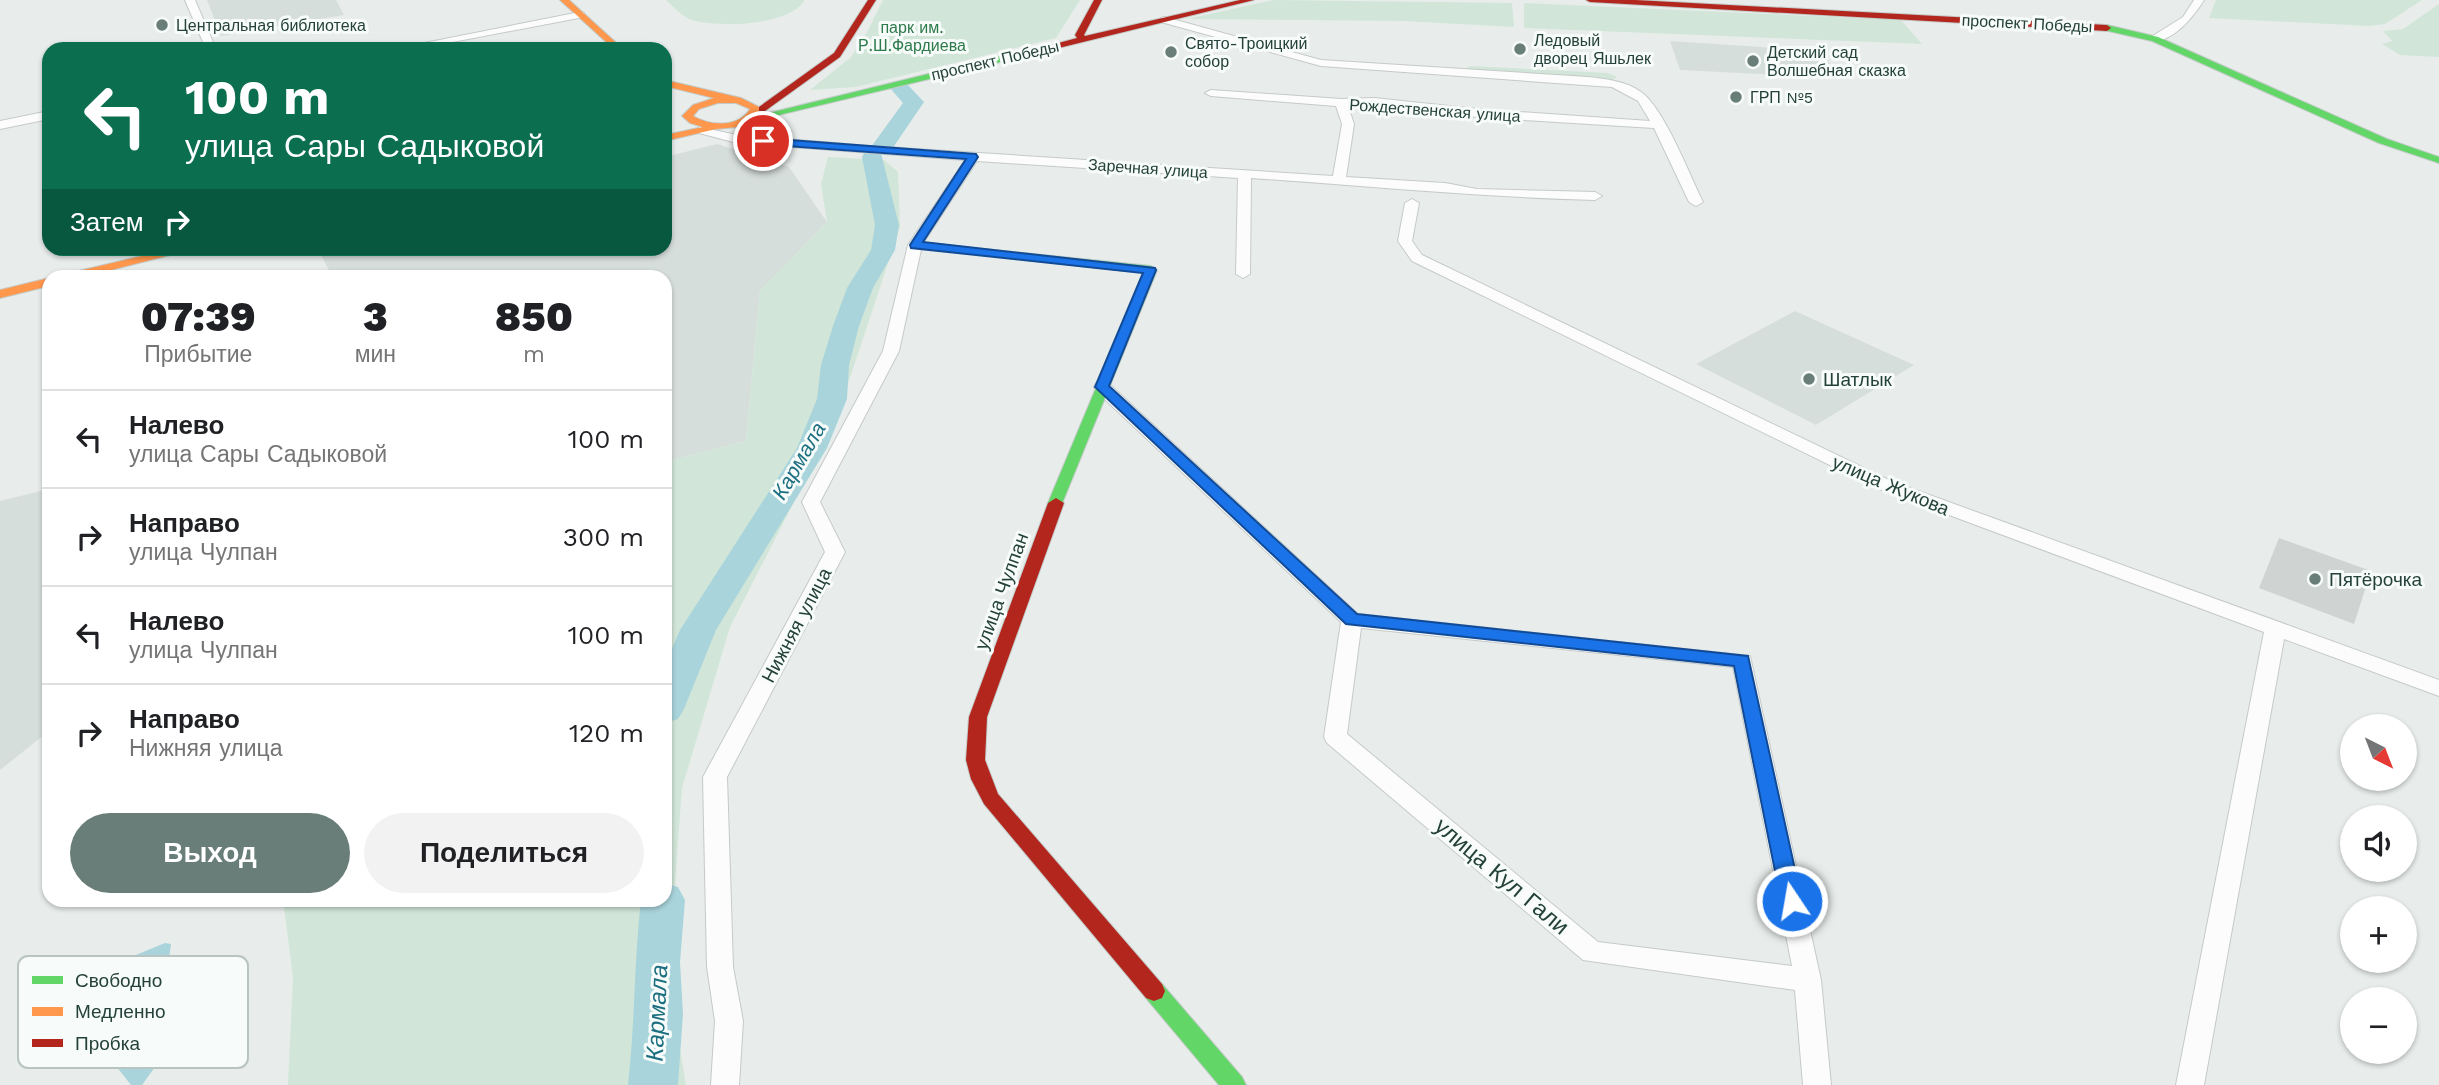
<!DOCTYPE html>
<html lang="ru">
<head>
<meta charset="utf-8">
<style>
	:root { --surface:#fff; --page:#f2f2f2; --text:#202124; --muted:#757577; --line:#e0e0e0; --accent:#697e78 }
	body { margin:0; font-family:"Work Sans",sans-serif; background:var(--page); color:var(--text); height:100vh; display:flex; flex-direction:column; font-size:26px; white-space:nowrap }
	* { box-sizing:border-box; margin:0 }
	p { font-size:23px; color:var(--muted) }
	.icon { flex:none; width:38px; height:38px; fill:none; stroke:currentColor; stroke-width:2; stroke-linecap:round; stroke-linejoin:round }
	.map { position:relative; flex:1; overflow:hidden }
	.details { position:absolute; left:42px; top:270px; width:630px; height:637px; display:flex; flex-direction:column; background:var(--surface); border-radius:21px; box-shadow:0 2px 5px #0004 }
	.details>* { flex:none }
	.hud { position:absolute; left:42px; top:42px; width:630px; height:214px; border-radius:21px; box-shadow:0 2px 5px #0004; background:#0b6e4f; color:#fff; overflow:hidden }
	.needle { width:46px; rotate:138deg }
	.tools { position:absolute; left:2340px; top:714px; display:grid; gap:14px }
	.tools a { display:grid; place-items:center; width:77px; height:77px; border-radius:50%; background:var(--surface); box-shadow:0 2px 5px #0004; font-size:35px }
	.pin { position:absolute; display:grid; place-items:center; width:60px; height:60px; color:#fff; margin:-30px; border:4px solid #fff; border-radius:50%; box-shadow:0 2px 7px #0007 }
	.me { position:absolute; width:77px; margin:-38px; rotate:348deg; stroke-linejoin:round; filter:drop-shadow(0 0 5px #0008) }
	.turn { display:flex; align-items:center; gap:24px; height:147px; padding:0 28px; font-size:32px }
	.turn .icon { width:91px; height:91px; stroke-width:2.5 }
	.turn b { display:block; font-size:49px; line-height:60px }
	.then { display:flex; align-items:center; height:66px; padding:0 28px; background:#0003; gap:14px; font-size:26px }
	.eta { display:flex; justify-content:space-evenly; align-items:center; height:119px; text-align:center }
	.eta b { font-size:42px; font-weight:800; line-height:49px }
	.action { display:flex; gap:14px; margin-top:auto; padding:14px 28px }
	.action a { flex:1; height:80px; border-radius:42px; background:var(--accent); color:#fff; font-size:28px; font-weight:800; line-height:80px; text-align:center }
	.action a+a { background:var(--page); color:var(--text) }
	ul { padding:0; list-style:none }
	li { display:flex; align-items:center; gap:21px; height:98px; padding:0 28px; border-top:2px solid var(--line) }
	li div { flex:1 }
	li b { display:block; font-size:26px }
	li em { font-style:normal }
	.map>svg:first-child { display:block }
	.built { fill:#d6dedb }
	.green { fill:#d1e6d8 }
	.water { fill:#a9d4db }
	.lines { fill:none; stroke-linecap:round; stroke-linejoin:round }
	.river { fill:#a9d4db; fill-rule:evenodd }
	.building { fill:#cfd4d2 }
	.street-casing { stroke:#c5cac8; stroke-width:2 }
	.fast-casing { stroke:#c3cbc8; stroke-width:2 }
	.slow-casing { stroke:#c3cbc8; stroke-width:2 }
	.jam-casing { stroke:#c3cbc8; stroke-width:2 }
	.street { fill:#fcfcfc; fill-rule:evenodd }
	.fast { fill:#63d668; fill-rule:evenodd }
	.slow { fill:#ff974d; fill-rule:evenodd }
	.jam { fill:#b3261e; fill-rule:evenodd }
	.route { fill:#1a73e8; stroke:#114b97; stroke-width:2 }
	.poi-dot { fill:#697e78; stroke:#f7fbf9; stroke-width:2.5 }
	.labels { text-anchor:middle; stroke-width:6; stroke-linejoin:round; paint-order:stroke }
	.far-street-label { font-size:16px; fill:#24423a; stroke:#f7fbf9 }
	.far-poi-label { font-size:16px; fill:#24423a; stroke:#f7fbf9; text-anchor:start }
	.far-park-label { font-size:16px; fill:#2d7a4b; stroke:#f7fbf9 }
	.poi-label { font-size:19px; fill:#24423a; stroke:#f7fbf9; text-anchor:start }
	.street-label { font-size:19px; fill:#24423a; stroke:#f7fbf9 }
	.water-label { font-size:21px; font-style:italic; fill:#1c6f80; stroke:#f7fbf9 }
	.near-street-label { font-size:23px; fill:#24423a; stroke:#f7fbf9 }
	.near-water-label { font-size:24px; font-style:italic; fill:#1c6f80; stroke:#f7fbf9 }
	.key { fill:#f7fbf9; stroke:#b8c4c0; stroke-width:2 }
	.key-label { font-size:19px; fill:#24423a }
</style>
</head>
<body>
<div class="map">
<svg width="2439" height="1085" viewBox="0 0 2439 1085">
	<rect width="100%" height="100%" fill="#e8edeb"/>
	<g class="built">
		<polygon points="207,0 336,0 344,15 221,36"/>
		<polygon points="1670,41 1824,51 1837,78 1680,70"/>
		<polygon points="717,144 789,167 827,222 760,291 746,441 665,462 665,276 332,276 318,249 665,248 665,157"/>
		<polygon points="1795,311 1914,365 1816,425 1696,364"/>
		<polygon points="49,489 49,731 0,770 0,501"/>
	</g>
	<g class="green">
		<path d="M666 0H804V1C788 26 718 28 692 20 682 17 674 7 666 0Z"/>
		<polygon points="883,0 1080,0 1056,38 856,87 810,90 851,57 867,32"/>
		<polygon points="1273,0 1512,3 1514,27 1404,21 1187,19"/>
		<polygon points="2216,0 2422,0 2385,24 2369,26 2209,18"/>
		<polygon points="1524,3 1901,20 1922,44 1524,28"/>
		<polygon points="2439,4 2439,57 2400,55 2382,44 2392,41 2383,31 2403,29"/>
		<polygon points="1469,66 1608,73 1617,77 1611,81 1465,71"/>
		<polygon points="828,157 884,160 898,172 900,227 836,420 730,627 682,788 668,978 686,1085 288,1085 293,977 283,900 665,900 665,462 746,441 760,291 827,222 821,184"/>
	</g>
	<polygon class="water" points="165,943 171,944 155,1067 142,1085 131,1085 64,1000 114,964"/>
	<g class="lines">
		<g class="river">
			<polygon points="900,82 907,84 924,102 890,152 881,153 899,225 895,250 873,288 859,326 849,365 847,399 827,448 716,630 684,709 678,719 665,723 665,665 680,630 797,448 817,399 821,365 833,326 847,288 871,250 875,225 862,157 865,152 874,151 871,147 903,103 890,88"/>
			<path d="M665 883 678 887 685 900 680 962 683 1014 678 1085H628C635 1023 634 962 641 900H665Z"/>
		</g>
	</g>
	<polygon class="building" points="2279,538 2371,571 2354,624 2259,588"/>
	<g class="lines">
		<g class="street-casing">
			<g id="street">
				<polygon points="185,0 195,0 216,49 206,49"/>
				<path d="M2194 0H2204C2194 16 2173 43 2151 41V37L2183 17Z"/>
				<polygon points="580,12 584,13 584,17 416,49 394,49"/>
				<path d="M1165 17 1321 60 1588 77C1606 79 1626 81 1641 92 1664 108 1689 174 1703 202L1696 206 1689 202 1654 128 1477 117 1374 106H1348L1354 124 1346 177 1445 183 1477 189 1595 192 1602 196 1595 200C1480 197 1366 186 1251 178L1250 274 1243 278 1236 274 1238 178 977 161 922 245 899 351 820 502 845 552 727 777 733 967 743 1021 739 1085H711L715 1021 707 967 703 777 825 552 802 502 883 351 908 245 965 160 737 143 699 133V127L737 135 870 146 1333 176 1342 124 1336 106 1211 96 1205 93 1211 90 1341 99 1374 98 1477 109 1650 121 1638 101 1612 87 1321 66 1161 22V18Z"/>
				<polygon points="49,111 49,119 0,129 0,121"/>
				<polygon points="1412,199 1419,203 1412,241 1422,255 1891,481 2439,680 2439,696 2284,639 2204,1085 2176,1085 2264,632 1879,489 1412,261 1398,241 1405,203"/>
				<path d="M1102 382 1108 383 1358 614 1750 656 1821 980 1831 1085H1803L1795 990 1583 960 1327 743 1324 737 1341 622 1096 391 1094 387 1096 383ZM1361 628 1733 667 1792 966 1598 942 1347 734Z"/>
			</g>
		</g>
		<g class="fast-casing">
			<g id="fast">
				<polygon points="2107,25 2158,37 2387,139 2439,157 2439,163 2379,143 2152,41 2104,30 2103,28"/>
				<polygon points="1014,53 1017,54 1017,58 741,124 736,121"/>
				<polygon points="915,242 1151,266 1157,270 1061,506 1056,508 1048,503 1144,273 911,247 911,243"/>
				<polygon points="1154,981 1162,984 1242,1077 1246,1085 1219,1085 1146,998 1143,991 1146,984"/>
			</g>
		</g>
		<g class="slow-casing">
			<g id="slow">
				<polygon points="560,0 569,0 623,49 614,49"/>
				<path d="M665 80 741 98 761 108 755 118 738 127 716 129 665 141V135L703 127 690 123 682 116 693 105 714 98 665 86ZM718 103H736L750 109C739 128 710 126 693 116L699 109Z"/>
				<polygon points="176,248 198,248 87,276 68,276 70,273"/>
				<polygon points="49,278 49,286 0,298 0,290"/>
			</g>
		</g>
		<g class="jam-casing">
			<g id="jam">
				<polygon points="868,0 876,0 840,57 765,111 759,111 759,107 834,53"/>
				<polygon points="1094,0 1102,0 1084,35 1085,36 1240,0 1254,0 1014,59 1010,56 1077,38 1075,35"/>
				<polygon points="1586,0 1635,0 2107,25 2111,28 2107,31 1590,2"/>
				<polygon points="1056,498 1064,503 987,717 985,760 998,794 1162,984 1165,991 1162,998 1154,1001 1146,998 984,804 971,779 966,760 969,717 1048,503"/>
			</g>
		</g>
		<use href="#street" class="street"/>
		<use href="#fast" class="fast"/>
		<use href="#slow" class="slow"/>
		<use href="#jam" class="jam"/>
	</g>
	<polygon class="route" points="763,138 976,154 978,157 923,242 1155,268 1156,270 1109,386 1357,614 1748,656 1802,901 1799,907 1792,909 1784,907 1781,901 1734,666 1346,624 1095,387 1143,273 911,248 910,245 966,159 760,144 760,139"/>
	<g class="poi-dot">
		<circle cx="162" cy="25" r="7"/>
		<circle cx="1520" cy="49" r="7"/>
		<circle cx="1171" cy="52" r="7"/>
		<circle cx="1753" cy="61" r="7"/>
		<circle cx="1736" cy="97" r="7"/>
		<circle cx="1809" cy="379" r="7"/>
		<circle cx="2315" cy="579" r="7"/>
	</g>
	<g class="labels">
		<g class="far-street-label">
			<text transform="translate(2027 23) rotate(3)" y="6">проспект Победы</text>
			<text transform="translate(995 60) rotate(-13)" y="6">проспект Победы</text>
			<text transform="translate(1435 110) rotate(4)" y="6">Рождественская улица</text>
			<text transform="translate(1148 168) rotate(4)" y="6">Заречная улица</text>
		</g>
		<g class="far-poi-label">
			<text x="176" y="31">Центральная библиотека</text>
			<text x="1534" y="46">Ледовый<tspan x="1534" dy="18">дворец Яшьлек</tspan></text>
			<text x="1185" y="49">Свято-Троицкий<tspan x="1185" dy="18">собор</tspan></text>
			<text x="1767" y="58">Детский сад<tspan x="1767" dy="18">Волшебная сказка</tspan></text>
			<text x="1750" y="103">ГРП №5</text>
		</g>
		<g class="far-park-label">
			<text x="912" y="33">парк им.<tspan x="912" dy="18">Р.Ш.Фардиева</tspan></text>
		</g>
		<g class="poi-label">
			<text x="1823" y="386">Шатлык</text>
			<text x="2329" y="586">Пятёрочка</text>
		</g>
		<g class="street-label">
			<text transform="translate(1891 485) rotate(23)" y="7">улица Жукова</text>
			<text transform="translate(1001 591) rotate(-70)" y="7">улица Чулпан</text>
			<text transform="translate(796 625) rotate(-62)" y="7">Нижняя улица</text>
		</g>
		<g class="water-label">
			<text transform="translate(799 461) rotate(-60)" y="7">Кармала</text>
		</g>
		<g class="near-street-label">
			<text transform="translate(1502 876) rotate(40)" y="8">улица Кул Гали</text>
		</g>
		<g class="near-water-label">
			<text transform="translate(657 1013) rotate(-87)" y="8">Кармала</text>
		</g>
	</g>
	<rect x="18" y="956" width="230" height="112" rx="10" class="key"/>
	<rect x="32" y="976" width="31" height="8" fill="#63d668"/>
	<rect x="32" y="1007" width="31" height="9" fill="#ff974d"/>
	<rect x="32" y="1039" width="31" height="8" fill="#b3261e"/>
	<g class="key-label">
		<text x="75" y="987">Свободно</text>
		<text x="75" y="1018">Медленно</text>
		<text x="75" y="1050">Пробка</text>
	</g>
</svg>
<div class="tools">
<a><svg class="needle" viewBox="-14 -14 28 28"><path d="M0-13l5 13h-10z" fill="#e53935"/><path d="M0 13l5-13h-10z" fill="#757577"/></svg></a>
<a><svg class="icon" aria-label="sound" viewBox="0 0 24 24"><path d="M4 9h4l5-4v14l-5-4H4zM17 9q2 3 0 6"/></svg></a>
<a>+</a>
<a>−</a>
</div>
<div class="pin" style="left:763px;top:141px;background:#d93025"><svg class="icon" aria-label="arrive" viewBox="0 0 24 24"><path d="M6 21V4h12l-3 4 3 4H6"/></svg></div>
<svg class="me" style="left:1792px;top:901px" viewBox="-20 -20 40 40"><circle r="17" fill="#1a73e8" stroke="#fff" stroke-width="3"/><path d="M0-11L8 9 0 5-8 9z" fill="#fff"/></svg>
<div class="hud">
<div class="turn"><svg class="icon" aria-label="left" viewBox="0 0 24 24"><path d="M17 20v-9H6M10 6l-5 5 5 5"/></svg><div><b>100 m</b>улица Сары Садыковой</div></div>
<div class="then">Затем<svg class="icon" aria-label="right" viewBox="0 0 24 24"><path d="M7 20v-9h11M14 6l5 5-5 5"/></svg></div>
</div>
<section class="details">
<div class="eta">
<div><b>07:39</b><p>Прибытие</p></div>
<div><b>3</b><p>мин</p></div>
<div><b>850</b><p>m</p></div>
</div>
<ul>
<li><svg class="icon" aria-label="left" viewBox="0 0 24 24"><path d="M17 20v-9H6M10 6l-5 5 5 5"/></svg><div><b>Налево</b><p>улица Сары Садыковой</p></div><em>100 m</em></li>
<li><svg class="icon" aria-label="right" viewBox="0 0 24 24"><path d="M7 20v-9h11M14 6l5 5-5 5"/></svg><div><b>Направо</b><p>улица Чулпан</p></div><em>300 m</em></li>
<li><svg class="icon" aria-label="left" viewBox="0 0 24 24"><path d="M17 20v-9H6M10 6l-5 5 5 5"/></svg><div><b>Налево</b><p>улица Чулпан</p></div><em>100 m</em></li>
<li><svg class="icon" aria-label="right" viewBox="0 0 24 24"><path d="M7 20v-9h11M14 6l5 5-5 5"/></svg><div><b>Направо</b><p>Нижняя улица</p></div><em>120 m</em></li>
</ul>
<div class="action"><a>Выход</a><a>Поделиться</a></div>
</section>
</div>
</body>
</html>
